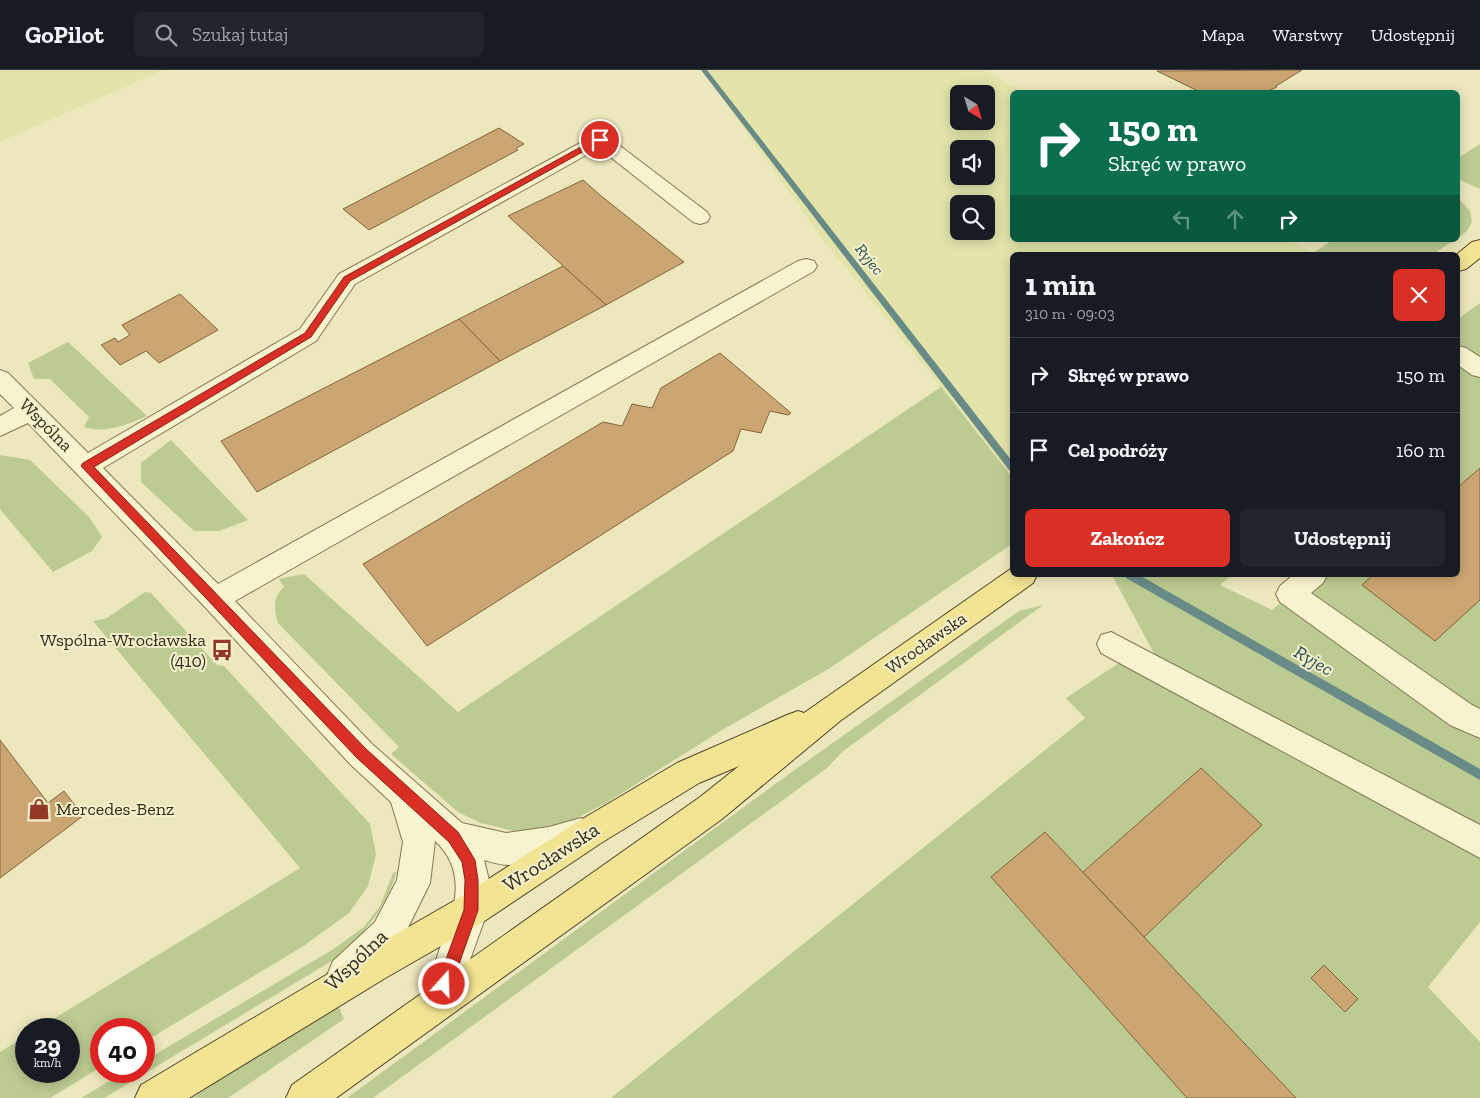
<!DOCTYPE html>
<html lang="pl">
<head>
<meta charset="utf-8">
<style>
	:root { --surface:#171b24; --page:#20242c; --text:#f1f3f6; --muted:#9ea1a6; --line:#363941; --accent:#d93025 }
	body { margin:0; font-family:"Zilla Slab",serif; background:var(--page); color:var(--text); height:100vh; display:flex; flex-direction:column; font-size:19px; white-space:nowrap }
	* { box-sizing:border-box; margin:0 }
	p { font-size:16px; color:var(--muted) }
	.icon { flex:none; width:28px; height:28px; fill:none; stroke:currentColor; stroke-width:2; stroke-linecap:round; stroke-linejoin:round }
	.map { position:relative; flex:1; overflow:hidden }
	.panel { position:absolute; left:1010px; top:182px; width:450px; height:325px; display:flex; flex-direction:column; background:var(--surface); border-radius:8px; box-shadow:0 2px 12px #0003 }
	.panel>* { flex:none }
	.guide { position:absolute; left:1010px; top:20px; width:450px; height:152px; border-radius:8px; box-shadow:0 2px 12px #0003; background:#0b6e4f; color:#fff; overflow:hidden }
	.needle { width:32px; rotate:142deg }
	.tools { position:absolute; left:950px; top:15px; display:grid; gap:10px }
	.tools a { display:grid; place-items:center; width:45px; height:45px; border-radius:8px; background:var(--surface); box-shadow:0 2px 12px #0003; font-size:25px }
	.speed { position:absolute; left:15px; top:948px; display:flex; gap:10px; font-size:25px; font-weight:700; text-align:center }
	.speed>* { display:grid; place-content:center; width:65px; height:65px; border-radius:50%; background:var(--surface); box-shadow:0 2px 12px #0003; line-height:1 }
	.speed small { font-size:12px; font-weight:400 }
	.speed .limit { border:8px solid #d22; background:#fff; color:#111 }
	.pin { position:absolute; display:grid; place-items:center; width:42px; height:42px; color:#fff; margin:-21px; border:2px solid #fff; border-radius:50%; box-shadow:0 1px 5px #0007 }
	.me { position:absolute; width:55px; margin:-28px; rotate:20deg; stroke-linejoin:round; filter:drop-shadow(0 0 4px #0008) }
	.turn { display:flex; align-items:center; gap:18px; height:105px; padding:0 15px; font-size:22px }
	.turn .icon { width:65px; height:65px; stroke-width:2.5 }
	.turn b { display:block; font-size:35px; line-height:42px }
	.lanes { display:flex; align-items:center; height:48px; padding:0 15px; background:#0003; justify-content:center; gap:25px; direction:ltr }
	.lanes .off { opacity:.35 }
	.round { display:grid; place-items:center; flex:none; width:52px; height:52px; border-radius:8px; background:var(--page) }
	.overview { display:flex; align-items:center; justify-content:space-between; height:85px; padding:0 15px }
	h1 { font-size:30px; font-weight:800; line-height:38px }
	.primary-button { display:flex; gap:10px; margin-top:auto; padding:10px 15px }
	.primary-button a { flex:1; height:58px; border-radius:8px; background:var(--accent); color:#fff; font-size:20px; font-weight:800; line-height:58px; text-align:center }
	.primary-button a+a { background:var(--page); color:var(--text) }
	ul { padding:0; list-style:none }
	li { display:flex; align-items:center; gap:15px; height:75px; padding:0 15px; border-top:1px solid var(--line) }
	li div { flex:1 }
	li b { display:block; font-size:19px }
	li em { font-style:normal }
	header { display:flex; align-items:center; gap:30px; box-sizing:border-box; height:70px; padding:0 25px; background:var(--surface); border-bottom:1px solid var(--line) }
	header strong { font-size:24px }
	nav { display:flex; gap:28px; margin-inline-start:auto; font-size:18px }
	.search { width:350px; height:45px; background:var(--page); display:flex; align-items:center; gap:12px; box-sizing:border-box; padding:0 18px; border-radius:8px; color:var(--muted); font-size:19px }
	.map>svg:first-child { display:block }
	.farmland { fill:#e3e3aa; fill-rule:evenodd }
	.green { fill:#bbcb91 }
	.lines { fill:none; stroke-linecap:round; stroke-linejoin:round }
	.stream { fill:#688b88; fill-rule:evenodd }
	.building { fill:#cca672; stroke:#84643c }
	.minor-casing { stroke:#857656; stroke-width:2 }
	.major-casing { stroke:#52432b; stroke-width:2 }
	.minor { fill:#f8f3cf; fill-rule:evenodd }
	.major { fill:#f2e493; fill-rule:evenodd }
	.route { fill:#d93025; stroke:#8d1f18 }
	.labels { text-anchor:middle; stroke-width:4; stroke-linejoin:round; paint-order:stroke }
	.far-water-label { font-size:16px; font-style:italic; fill:#2a5054; stroke:#f5f0cc }
	.street-label { font-size:18px; fill:#342b1b; stroke:#f5f0cc }
	.poi-label { font-size:18px; fill:#342b1b; stroke:#f5f0cc; text-anchor:end }
	.water-label { font-size:19px; font-style:italic; fill:#2a5054; stroke:#f5f0cc }
	.near-street-label { font-size:21px; fill:#342b1b; stroke:#f5f0cc }
</style>
</head>
<body>
<header>
<strong>GoPilot</strong>
<div class="search"><svg class="icon" aria-label="search" viewBox="0 0 24 24"><circle cx="10" cy="10" r="6"/><path d="M15 15l6 6"/></svg>Szukaj tutaj</div>
<nav><a>Mapa</a><a>Warstwy</a><a>Udostępnij</a></nav>
</header>
<div class="map">
<svg width="1480" height="1028" viewBox="0 0 1480 1028">
	<rect width="100%" height="100%" fill="#ede7bd"/>
	<g class="farmland">
		<polygon points="0,0 163,0 0,72"/>
		<path d="M702 0H983L1023 22H1012V170H1290L1317 185H1012V407L822 168ZM959 24H986V51H959ZM959 79H986V106H959ZM959 134H986V161H959Z"/>
	</g>
	<g class="green">
		<polygon points="1480,74 1480,119 1458,109 1458,88"/>
		<polygon points="1458,128 1470,141 1472,152 1467,161 1458,168"/>
		<polygon points="1332,170 1454,170 1432,185 1317,185 1313,183"/>
		<polygon points="1480,233 1480,852 1428,917 1480,972 1480,1028 611,1028 1085,648 1066,628 1122,591 1313,699 1313,682 1164,602 1113,507 1116,505 1232,505 1220,515 1272,540 1313,505 1458,505 1458,249"/>
		<path d="M68 272 147 346C126 355 106 364 84 357L89 347 50 309H34L28 293Z"/>
		<path d="M941 317 1012 407V474L830 598 722 660 606 733 558 758 514 761 481 753 458 742 391 684 399 677 278 553C274 539 272 528 284 517L279 509 304 504 458 642Z"/>
		<polygon points="171,370 248,450 219,461 194,461 141,412 141,393"/>
		<polygon points="0,385 30,390 89,447 102,467 92,481 53,502 0,439"/>
		<polygon points="145,522 151,523 217,595 224,596 370,754 376,784 368,816 349,843 302,877 144,972 144,959 101,959 101,997 50,1028 0,1028 0,982 26,966 26,1001 69,1001 69,959 37,959 300,798 93,551 107,548"/>
		<polygon points="1043,535 842,682 827,698 373,1028 347,1028 789,704 1019,541"/>
		<path d="M397 801C385 840 365 863 335 889L104 1028H81L126 1001H144V991L332 880 364 857 380 836 393 803Z"/>
		<polygon points="337,933 344,949 228,1028 192,1028"/>
	</g>
	<g class="lines">
		<g class="stream">
			<polygon points="701,0 707,0 1012,391 1012,400 1009,400"/>
			<polygon points="1125,505 1139,505 1480,699 1480,710 1126,508"/>
		</g>
	</g>
	<g class="building">
		<polygon points="1302,0 1276,16 1277,17 1266,22 1200,22 1157,1"/>
		<polygon points="499,58 524,74 516,78 518,80 369,160 343,139"/>
		<polygon points="583,110 600,125 684,192 606,235 508,146"/>
		<polygon points="563,196 606,235 500,291 459,249"/>
		<polygon points="180,224 218,260 159,293 146,281 120,295 101,275 115,268 118,272 130,265 122,255"/>
		<polygon points="459,249 500,291 257,422 221,371"/>
		<polygon points="720,283 791,343 788,345 770,341 761,363 741,359 733,381 427,576 363,494 603,352 622,356 632,334 652,338 661,318"/>
		<polygon points="1480,398 1480,530 1435,571 1362,515 1373,505 1458,505 1458,417"/>
		<polygon points="0,670 48,733 64,721 83,746 0,808"/>
		<polygon points="1201,698 1262,755 1144,867 1083,802"/>
		<polygon points="1045,762 1144,867 1296,1028 1187,1028 991,807"/>
		<polygon points="1324,895 1358,929 1345,942 1311,908"/>
	</g>
	<g class="lines">
		<g class="minor-casing">
			<g id="minor">
				<path d="M600 64 607 66 707 142 710 147 707 152 700 154 693 152 599 78 355 214 316 271 103 398 218 514 798 191 806 189 814 191 817 196 814 201 235 531 372 674 462 753 506 763 549 757 581 748 592 753 597 764 592 775C566 786 536 794 508 795 500 795 492 792 484 790L489 810 488 840 450 945 438 951 426 945 420 933C427 915 434 897 440 878 454 842 469 802 435 771L430 813 399 876 357 915 345 920 333 915 328 903 333 891 375 852 397 810 403 772 391 732 350 694 205 537 28 353 0 366V346L14 338 0 324V300L8 303 88 383 300 259 339 204 593 66Z"/>
				<polygon points="1458,276 1466,278 1480,287 1480,307 1472,305 1458,295"/>
				<polygon points="1293,505 1327,505 1323,513 1311,523 1472,635 1480,639 1480,668 1450,655 1280,532 1276,524 1280,516"/>
				<polygon points="1111,562 1480,755 1480,788 1101,583 1097,574 1101,565"/>
			</g>
		</g>
		<g class="major-casing">
			<g id="major">
				<polygon points="1480,170 1480,188 1466,199 1458,201 1458,185 1456,185 1472,172"/>
				<polygon points="1012,498 1012,505 1037,505 1033,513 840,651 722,749 336,1028 286,1028 292,1015 700,727 739,696 699,713 601,773 483,852 387,907 189,1028 135,1028 141,1015 363,883 459,828 579,751 677,693 787,645 798,641 804,643"/>
			</g>
		</g>
		<use href="#minor" class="minor"/>
		<use href="#major" class="major"/>
	</g>
	<polygon class="route" points="597,68 604,70 350,211 311,267 94,397 366,679 458,762 475,790 478,810 478,840 452,914 449,919 444,922 439,919 437,914 464,840 465,810 462,792 449,772 357,688 81,396 83,393 305,263 344,207"/>
	<defs>
		<g id="bus-bare" transform="scale(1.725)"><path d="M-5-6H5V4H4V6H2V4H-2V6H-4V4H-5ZM-3.5-4V0h7V-4ZM-3.5 1.2v1.5H-2V1.2ZM2 1.2v1.5H3.5V1.2Z" fill="#933827" stroke="#f5f0cc" stroke-width="2.5" paint-order="stroke"/></g>
		<g id="shop-bare" transform="scale(1.725)"><path d="M-5-2.5h2.3a2.7 3.5 0 0 1 5.4 0H5L5.5 6h-11ZM-1.5-2.5h3a1.5 2.3 0 0 0-3 0Z" fill="#933827" stroke="#f5f0cc" stroke-width="2.5" paint-order="stroke"/></g>
	</defs>
	<g fill-rule="evenodd">
		<use href="#bus-bare" x="222" y="580"/>
		<use href="#shop-bare" x="39" y="739"/>
	</g>
	<g class="labels">
		<g class="far-water-label">
			<text transform="translate(870 189) rotate(52)" y="6">Ryjec</text>
		</g>
		<g class="street-label">
			<text transform="translate(46 355) rotate(45)" y="6">Wspólna</text>
			<text transform="translate(926 573) rotate(-35)" y="6">Wrocławska</text>
		</g>
		<g class="poi-label">
			<text x="206" y="576">Wspólna-Wrocławska<tspan x="206" dy="21">(410)</tspan></text>
			<text x="56" y="745" text-anchor="start">Mercedes-Benz</text>
		</g>
		<g class="water-label">
			<text transform="translate(1314 590) rotate(30)" y="7">Ryjec</text>
		</g>
		<g class="near-street-label">
			<text transform="translate(551 787) rotate(-33)" y="7">Wrocławska</text>
			<text transform="translate(356 890) rotate(-44)" y="7">Wspólna</text>
		</g>
	</g>
</svg>
<div class="tools">
<a><svg class="needle" viewBox="-14 -14 28 28"><path d="M0-13l5 13h-10z" fill="#e53935"/><path d="M0 13l5-13h-10z" fill="#9ea1a6"/></svg></a>
<a><svg class="icon" aria-label="sound" viewBox="0 0 24 24"><path d="M4 9h4l5-4v14l-5-4H4zM17 9q2 3 0 6"/></svg></a>
<a><svg class="icon" aria-label="search" viewBox="0 0 24 24"><circle cx="10" cy="10" r="6"/><path d="M15 15l6 6"/></svg></a>
</div>
<div class="speed"><div>29<small>km/h</small></div><div class="limit">40</div></div>
<div class="pin" style="left:600px;top:70px;background:#d93025"><svg class="icon" aria-label="arrive" viewBox="0 0 24 24"><path d="M6 21V4h12l-3 4 3 4H6"/></svg></div>
<svg class="me" style="left:444px;top:914px" viewBox="-20 -20 40 40"><circle r="17" fill="#d93025" stroke="#fff" stroke-width="3"/><path d="M0-11L8 9 0 5-8 9z" fill="#fff"/></svg>
<div class="guide">
<div class="turn"><svg class="icon" aria-label="right" viewBox="0 0 24 24"><path d="M7 20v-9h11M14 6l5 5-5 5"/></svg><div><b>150 m</b>Skręć w prawo</div></div>
<div class="lanes"><svg class="icon off" aria-label="left" viewBox="0 0 24 24"><path d="M17 20v-9H6M10 6l-5 5 5 5"/></svg><svg class="icon off" aria-label="ahead" viewBox="0 0 24 24"><path d="M12 20V5M6 11l6-6 6 6"/></svg><svg class="icon" aria-label="right" viewBox="0 0 24 24"><path d="M7 20v-9h11M14 6l5 5-5 5"/></svg></div>
</div>
<section class="panel">
<div class="overview"><div><h1>1 min</h1><p>310 m · 09:03</p></div><a class="round" style="background:#d93025;color:#fff"><svg class="icon" aria-label="close" viewBox="0 0 24 24"><path d="M6 6l12 12M18 6L6 18"/></svg></a></div>
<ul>
<li><svg class="icon" aria-label="right" viewBox="0 0 24 24"><path d="M7 20v-9h11M14 6l5 5-5 5"/></svg><div><b>Skręć w prawo</b></div><em>150 m</em></li>
<li><svg class="icon" aria-label="arrive" viewBox="0 0 24 24"><path d="M6 21V4h12l-3 4 3 4H6"/></svg><div><b>Cel podróży</b></div><em>160 m</em></li>
</ul>
<div class="primary-button"><a>Zakończ</a><a>Udostępnij</a></div>
</section>
</div>
</body>
</html>
